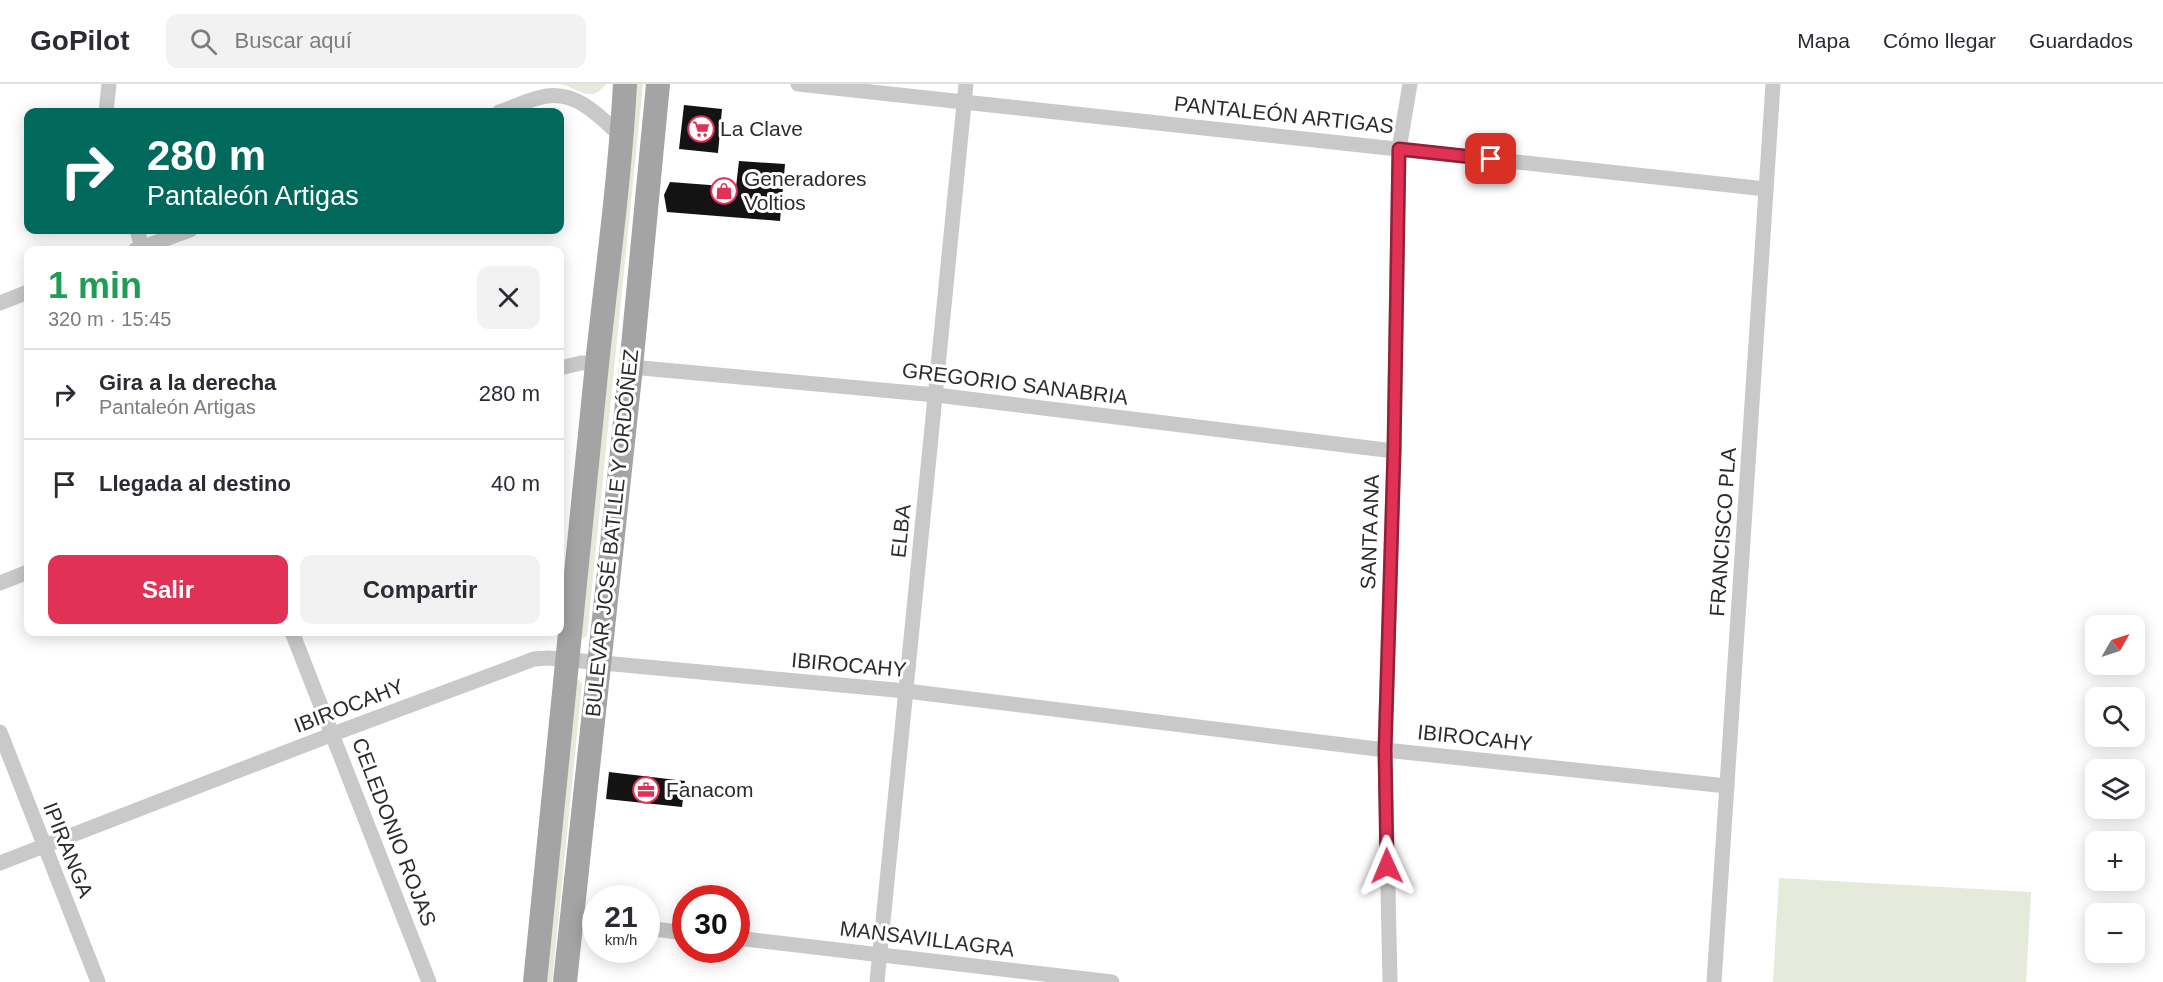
<!DOCTYPE html>
<html lang="es">
<head>
<meta charset="utf-8">
<style>
	:root { --surface:#fff; --page:#f2f2f3; --text:#2b2b33; --muted:#7c7c81; --line:#e1e1e2; --accent:#e13155 }
	body { margin:0; font-family:Helvetica,sans-serif; background:var(--page); color:var(--text); height:100vh; display:flex; flex-direction:column; font-size:22px; white-space:nowrap }
	* { box-sizing:border-box; margin:0 }
	p { font-size:20px; color:var(--muted) }
	.icon { flex:none; width:33px; height:33px; fill:none; stroke:currentColor; stroke-width:2; stroke-linecap:round; stroke-linejoin:round }
	.map { position:relative; flex:1; overflow:hidden }
	.drawer { position:absolute; left:24px; top:162px; width:540px; height:390px; display:flex; flex-direction:column; background:var(--surface); border-radius:12px; box-shadow:0 3px 15px #0003 }
	.drawer>* { flex:none }
	.guide { position:absolute; left:24px; top:24px; width:540px; height:126px; border-radius:12px; box-shadow:0 3px 15px #0003; background:#00695c; color:#fff; overflow:hidden }
	.needle { width:39px; rotate:51deg }
	.buttons { position:absolute; left:2085px; top:531px; display:grid; gap:12px }
	.buttons a { display:grid; place-items:center; width:60px; height:60px; border-radius:12px; background:var(--surface); box-shadow:0 3px 15px #0003; font-size:30px }
	.speed { position:absolute; left:582px; top:801px; display:flex; gap:12px; font-size:30px; font-weight:700; text-align:center }
	.speed>* { display:grid; place-content:center; width:78px; height:78px; border-radius:50%; background:var(--surface); box-shadow:0 3px 15px #0003; line-height:1 }
	.speed small { font-size:15px; font-weight:400 }
	.speed .limit { border:9px solid #d22; background:#fff; color:#111 }
	.pin { position:absolute; display:grid; place-items:center; width:51px; height:51px; color:#fff; margin:-26px; border-radius:12px; box-shadow:0 3px 9px #0006 }
	.me { position:absolute; width:66px; margin:-33px; rotate:359deg; stroke-linejoin:round; filter:drop-shadow(0 0 4px #0008) }
	.turn { display:flex; align-items:center; gap:21px; height:126px; padding:0 24px; font-size:27px }
	.turn .icon { width:78px; height:78px; stroke-width:2.5 }
	.turn b { display:block; font-size:42px; line-height:51px }
	.round { display:grid; place-items:center; flex:none; width:63px; height:63px; border-radius:12px; background:var(--page) }
	.summary { display:flex; align-items:center; justify-content:space-between; height:102px; padding:0 24px }
	h1 { font-size:36px; font-weight:700; line-height:45px; color:#1e9e55 }
	.action { display:flex; gap:12px; margin-top:auto; padding:12px 24px }
	.action a { flex:1; height:69px; border-radius:12px; background:var(--accent); color:#fff; font-size:24px; font-weight:700; line-height:69px; text-align:center }
	.action a+a { background:var(--page); color:var(--text) }
	ul { padding:0; list-style:none }
	li { display:flex; align-items:center; gap:18px; height:90px; padding:0 24px; border-top:2px solid var(--line) }
	li div { flex:1 }
	li b { display:block; font-size:22px }
	li em { font-style:normal }
	header { display:flex; align-items:center; gap:36px; box-sizing:border-box; height:84px; padding:0 30px; background:var(--surface); border-bottom:2px solid var(--line) }
	header strong { font-size:28px }
	nav { display:flex; gap:33px; margin-inline-start:auto; font-size:21px }
	.search { width:420px; height:54px; background:var(--page); display:flex; align-items:center; gap:15px; box-sizing:border-box; padding:0 21px; border-radius:12px; color:var(--muted); font-size:22px }
	.map>svg:first-child { display:block }
	.green { fill:#e5eada }
	.building { fill:#131313 }
	.lines { fill:none; stroke-linecap:round; stroke-linejoin:round }
	.minor { stroke:#c9c9c9; stroke-width:15 }
	.primary { stroke:#a4a4a4; stroke-width:24 }
	.route-casing { stroke:#922037; stroke-width:15 }
	.route { stroke:#e13155; stroke-width:10 }
	.labels { text-anchor:middle; stroke-width:6; stroke-linejoin:round; paint-order:stroke }
	.street-label { font-size:21px; fill:#2c2c2c; stroke:#fff }
	.poi-label { font-size:21px; fill:#2c2c2c; stroke:#fff; text-anchor:start }
</style>
</head>
<body>
<header>
<strong>GoPilot</strong>
<div class="search"><svg class="icon" aria-label="search" viewBox="0 0 24 24"><circle cx="10" cy="10" r="6"/><path d="M15 15l6 6"/></svg>Buscar aquí</div>
<nav><a>Mapa</a><a>Cómo llegar</a><a>Guardados</a></nav>
</header>
<div class="map">
<svg width="2163" height="898" viewBox="0 0 2163 898">
	<rect width="100%" height="100%" fill="#fff"/>
	<g class="green">
		<path d="M560 0H606C590 21 579 4 560 0Z"/>
		<polygon points="635,0 643,0 587,552 583,554 581,553"/>
		<polygon points="577,596 580,596 582,601 552,898 544,898"/>
		<polygon points="1779,794 2031,808 2026,898 1773,898"/>
	</g>
	<g class="building">
		<polygon points="684,21 722,25 718,69 679,65"/>
		<polygon points="739,77 785,80 780,137 667,128 664,111 670,98 736,103"/>
		<polygon points="609,688 685,697 682,723 606,715"/>
	</g>
	<g class="lines">
		<g class="minor">
			<polyline points="798,0 1766,105"/>
			<polyline points="106,28 109,0"/>
			<path d="M499 28C515 23 531 14 547 12 578 7 602 35 622 53"/>
			<polyline points="137,146 143,166"/>
			<polyline points="135,166 190,146"/>
			<polyline points="0,219 28,208"/>
			<polyline points="631,283 936,311 1394,367"/>
			<polyline points="560,284 581,279 597,279"/>
			<polyline points="0,499 28,488"/>
			<polyline points="292,548 429,898"/>
			<polyline points="0,648 98,898"/>
			<polyline points="0,779 333,650 534,575 549,574 906,607 1385,666 1727,702"/>
			<polyline points="571,836 596,839"/>
			<polyline points="646,844 686,849"/>
			<polyline points="736,854 1112,898"/>
			<polyline points="877,898 966,0"/>
			<polyline points="1390,898 1385,666 1394,367 1399,65 1410,0"/>
			<polyline points="1714,898 1773,0"/>
		</g>
		<g class="primary">
			<path d="M535 898C557 692 577 486 597 280 607 187 620 94 625 0"/>
			<polyline points="565,898 631,283 658,0"/>
		</g>
	</g>
	<g class="lines">
		<g class="route-casing">
			<polyline id="route" points="1387,782 1385,666 1394,367 1399,65 1491,75"/>
		</g>
		<use href="#route" class="route"/>
	</g>
	<defs>
		<g id="supermarket-ring" transform="scale(1.35)"><circle r="9.5" fill="#fff" stroke="#e13155" stroke-width="1.5"/><path d="M-6-5.5h2.5l.6 2H6L4.5 2H-2.5L-4.4-4H-6ZM-1.5 3.2a1.3 1.3 0 1 0 .1 0ZM3 3.2a1.3 1.3 0 1 0 .1 0Z" fill="#e13155"/></g>
		<g id="shop-ring" transform="scale(1.35)"><circle r="9.5" fill="#fff" stroke="#e13155" stroke-width="1.5"/><path d="M-5-2.5h2.3a2.7 3.5 0 0 1 5.4 0H5L5.5 6h-11ZM-1.5-2.5h3a1.5 2.3 0 0 0-3 0Z" fill="#e13155"/></g>
		<g id="office-ring" transform="scale(1.35)"><circle r="9.5" fill="#fff" stroke="#e13155" stroke-width="1.5"/><path d="M-6-3h4V-5.5h4V-3h4V5H-6ZM-1-4.5V-3h2v-1.5ZM-6 0V1H6V0Z" fill="#e13155"/></g>
	</defs>
	<g fill-rule="evenodd">
		<use href="#supermarket-ring" x="701" y="45"/>
		<use href="#shop-ring" x="724" y="107"/>
		<use href="#office-ring" x="646" y="706"/>
	</g>
	<g class="labels">
		<g class="street-label">
			<text transform="translate(1284 31) rotate(6)" y="7">PANTALEÓN ARTIGAS</text>
			<text transform="translate(1015 300) rotate(7)" y="7">GREGORIO SANABRIA</text>
			<text transform="translate(901 447) rotate(-84)" y="7">ELBA</text>
			<text transform="translate(1370 448) rotate(-88)" y="7">SANTA ANA</text>
			<text transform="translate(1723 448) rotate(-86)" y="7">FRANCISCO PLA</text>
			<text transform="translate(612 449) rotate(-84)" y="7">BULEVAR JOSÉ BATLLE Y ORDÓÑEZ</text>
			<text transform="translate(849 581) rotate(5)" y="7">IBIROCAHY</text>
			<text transform="translate(349 622) rotate(-21)" y="7">IBIROCAHY</text>
			<text transform="translate(1475 654) rotate(6)" y="7">IBIROCAHY</text>
			<text transform="translate(394 748) rotate(69)" y="7">CELEDONIO ROJAS</text>
			<text transform="translate(68 766) rotate(68)" y="7">IPIRANGA</text>
			<text transform="translate(927 855) rotate(7)" y="7">MANSAVILLAGRA</text>
		</g>
		<g class="poi-label">
			<text x="720" y="52">La Clave</text>
			<text x="744" y="102">Generadores<tspan x="744" dy="24">Voltios</tspan></text>
			<text x="666" y="713">Fanacom</text>
		</g>
	</g>
</svg>
<div class="buttons">
<a><svg class="needle" viewBox="-14 -14 28 28"><path d="M0-13l5 13h-10z" fill="#e53935"/><path d="M0 13l5-13h-10z" fill="#7c7c81"/></svg></a>
<a><svg class="icon" aria-label="search" viewBox="0 0 24 24"><circle cx="10" cy="10" r="6"/><path d="M15 15l6 6"/></svg></a>
<a><svg class="icon" aria-label="layers" viewBox="0 0 24 24"><path d="M12 4l9 5-9 5-9-5zM3 14l9 5 9-5"/></svg></a>
<a>+</a>
<a>−</a>
</div>
<div class="speed"><div>21<small>km/h</small></div><div class="limit">30</div></div>
<div class="pin" style="left:1491px;top:75px;background:#d93025"><svg class="icon" aria-label="arrive" viewBox="0 0 24 24"><path d="M6 21V4h12l-3 4 3 4H6"/></svg></div>
<svg class="me" style="left:1387px;top:782px" viewBox="-20 -20 40 40"><path d="M0-17L14 15 0 8-14 15z" fill="#e13155" stroke="#fff" stroke-width="4"/></svg>
<div class="guide">
<div class="turn"><svg class="icon" aria-label="right" viewBox="0 0 24 24"><path d="M7 20v-9h11M14 6l5 5-5 5"/></svg><div><b>280 m</b>Pantaleón Artigas</div></div>
</div>
<section class="drawer">
<div class="summary"><div><h1>1 min</h1><p>320 m · 15:45</p></div><a class="round"><svg class="icon" aria-label="close" viewBox="0 0 24 24"><path d="M6 6l12 12M18 6L6 18"/></svg></a></div>
<ul>
<li><svg class="icon" aria-label="right" viewBox="0 0 24 24"><path d="M7 20v-9h11M14 6l5 5-5 5"/></svg><div><b>Gira a la derecha</b><p>Pantaleón Artigas</p></div><em>280 m</em></li>
<li><svg class="icon" aria-label="arrive" viewBox="0 0 24 24"><path d="M6 21V4h12l-3 4 3 4H6"/></svg><div><b>Llegada al destino</b></div><em>40 m</em></li>
</ul>
<div class="action"><a>Salir</a><a>Compartir</a></div>
</section>
</div>
</body>
</html>
